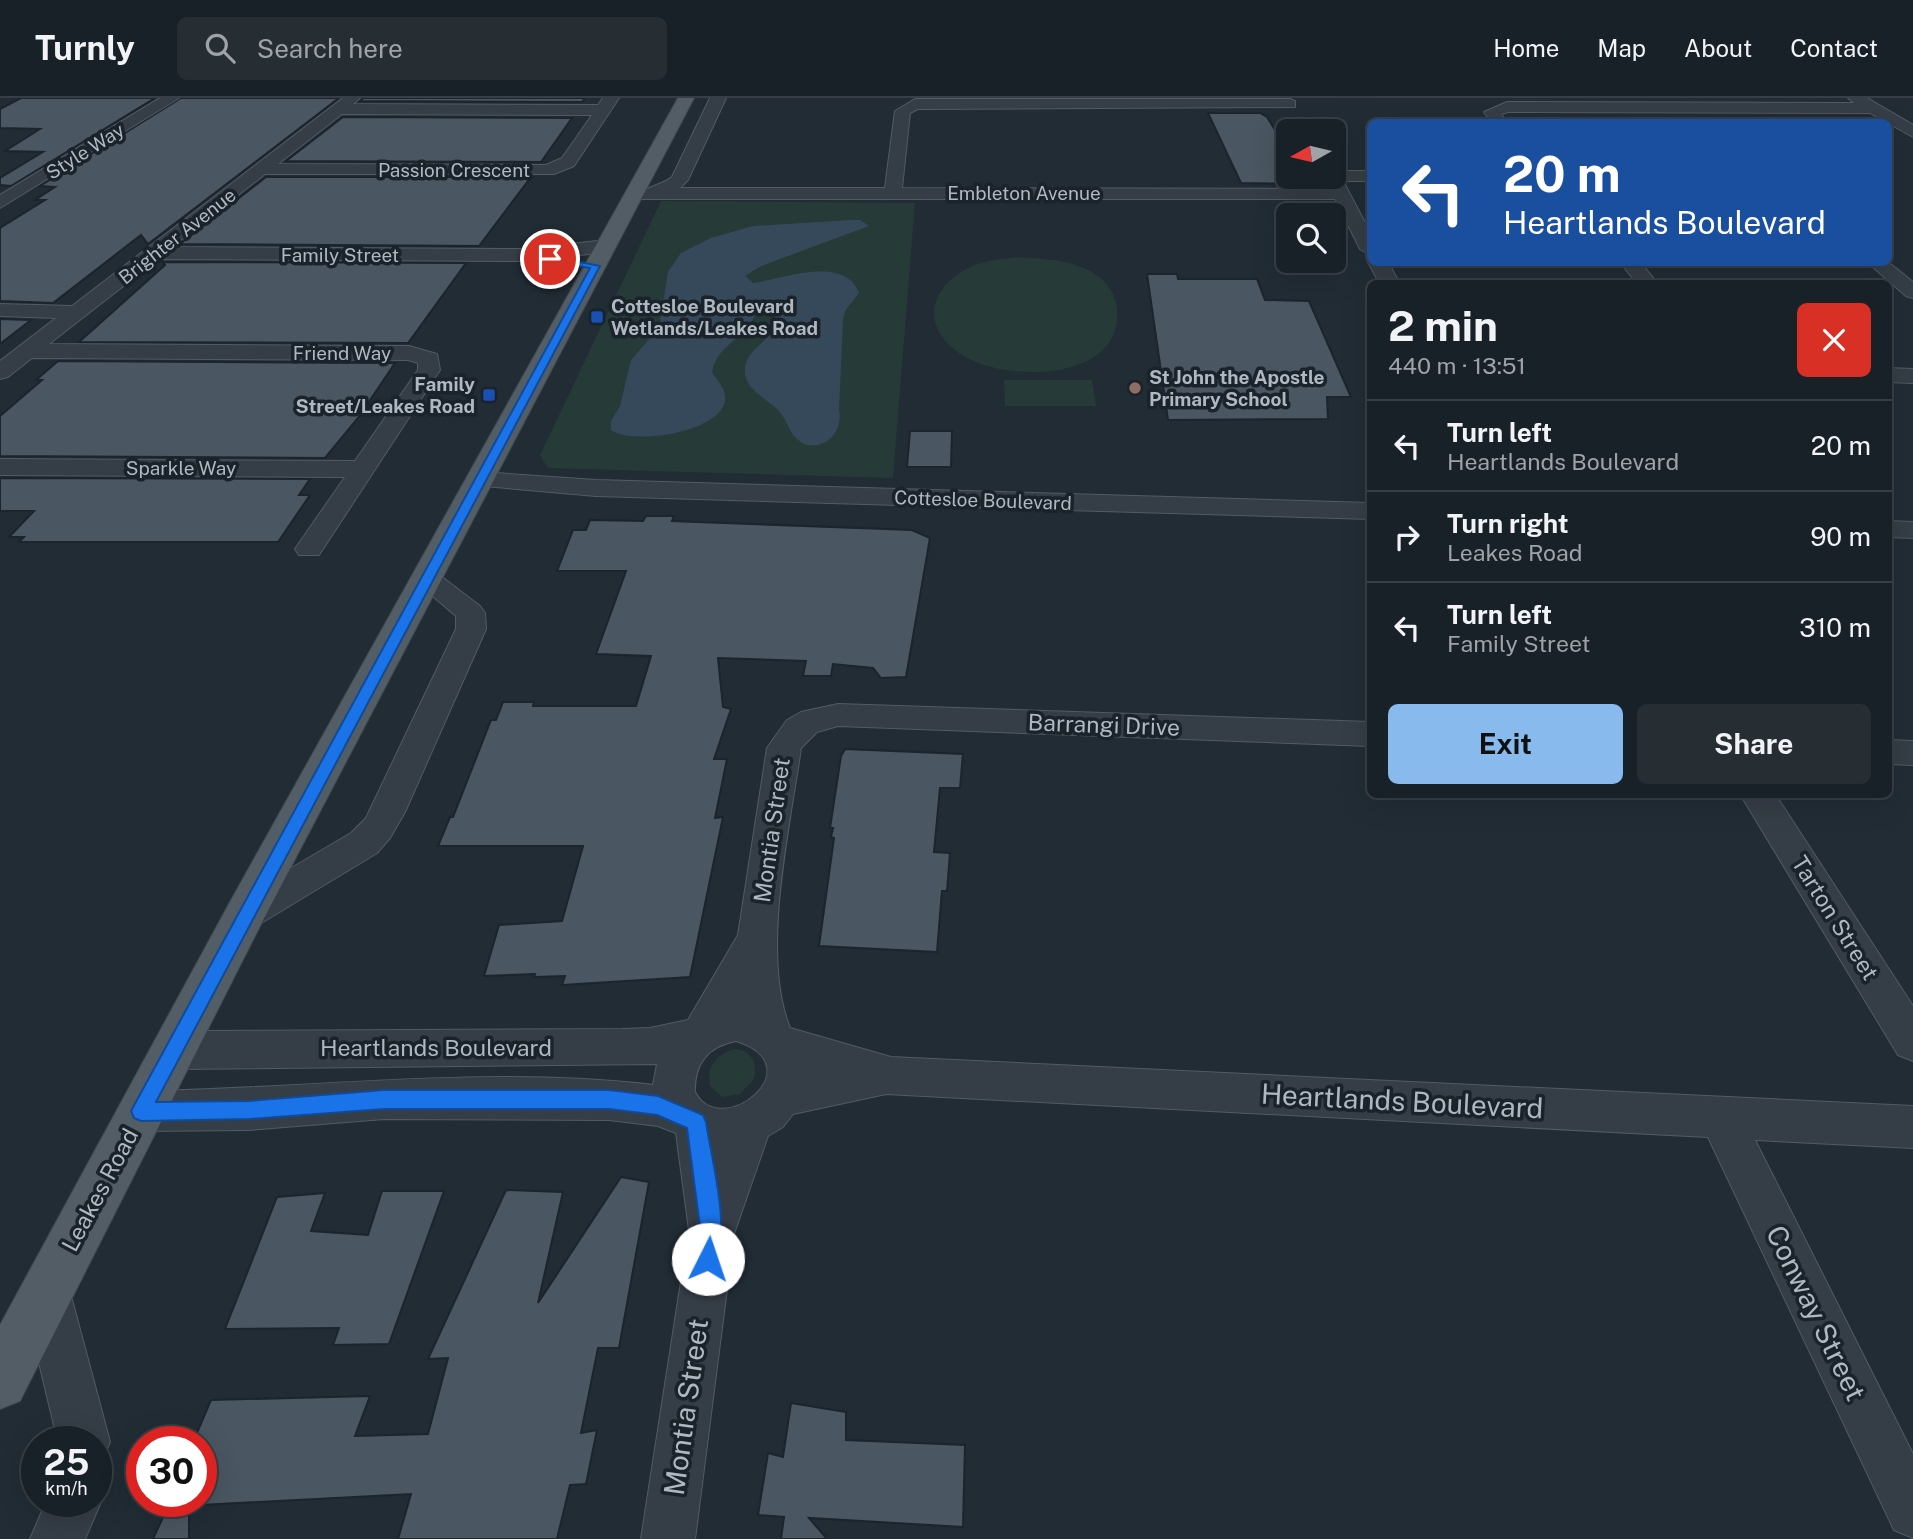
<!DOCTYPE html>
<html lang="en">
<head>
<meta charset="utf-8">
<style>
	:root { --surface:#192128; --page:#262e34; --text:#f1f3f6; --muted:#9fa3a8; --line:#373e45; --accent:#88baee }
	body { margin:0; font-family:"Public Sans",sans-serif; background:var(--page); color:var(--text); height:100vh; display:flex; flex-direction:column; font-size:26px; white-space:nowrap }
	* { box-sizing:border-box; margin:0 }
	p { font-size:23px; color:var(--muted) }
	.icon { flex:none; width:38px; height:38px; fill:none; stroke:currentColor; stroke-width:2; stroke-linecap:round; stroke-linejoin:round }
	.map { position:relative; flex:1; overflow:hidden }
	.drawer { position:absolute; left:1367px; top:182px; width:525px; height:518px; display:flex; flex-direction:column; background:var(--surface); border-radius:10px; box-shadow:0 7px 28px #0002,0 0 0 2px var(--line) }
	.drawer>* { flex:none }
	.top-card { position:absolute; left:1367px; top:21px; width:525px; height:147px; border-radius:10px; box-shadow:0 7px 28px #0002,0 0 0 2px var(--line); background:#1a4fa0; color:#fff; overflow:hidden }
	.needle { width:46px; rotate:262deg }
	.buttons { position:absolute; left:1276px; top:21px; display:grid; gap:14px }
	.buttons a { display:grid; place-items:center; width:70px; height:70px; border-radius:10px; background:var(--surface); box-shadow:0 7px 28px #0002,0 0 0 2px var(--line); font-size:35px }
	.speed { position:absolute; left:21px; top:1328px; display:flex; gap:14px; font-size:35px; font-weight:700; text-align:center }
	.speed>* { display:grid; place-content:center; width:91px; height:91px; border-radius:50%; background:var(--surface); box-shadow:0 7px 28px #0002,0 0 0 2px var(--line); line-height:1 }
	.speed small { font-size:18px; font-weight:400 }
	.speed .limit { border:10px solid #d22; background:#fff; color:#111 }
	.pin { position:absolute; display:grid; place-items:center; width:60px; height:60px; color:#fff; margin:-30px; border:4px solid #fff; border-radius:50%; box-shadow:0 2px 7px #0007 }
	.me { position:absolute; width:77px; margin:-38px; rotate:4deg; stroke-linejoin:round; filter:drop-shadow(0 0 5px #0008) }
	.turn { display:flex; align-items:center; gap:24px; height:147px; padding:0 21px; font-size:32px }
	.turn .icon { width:91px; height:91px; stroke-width:2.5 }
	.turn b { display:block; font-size:49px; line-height:60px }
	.round { display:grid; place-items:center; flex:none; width:74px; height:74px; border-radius:10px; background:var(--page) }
	.head { display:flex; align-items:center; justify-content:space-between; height:119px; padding:0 21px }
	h1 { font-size:42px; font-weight:700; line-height:52px }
	.primary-button { display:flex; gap:14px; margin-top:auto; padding:14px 21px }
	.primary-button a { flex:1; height:80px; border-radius:10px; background:var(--accent); color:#111; font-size:28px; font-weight:700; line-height:80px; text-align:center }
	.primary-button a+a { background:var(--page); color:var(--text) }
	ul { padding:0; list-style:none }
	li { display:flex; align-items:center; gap:21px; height:91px; padding:0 21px; border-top:2px solid var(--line) }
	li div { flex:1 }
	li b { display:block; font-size:26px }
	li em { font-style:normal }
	header { display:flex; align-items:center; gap:42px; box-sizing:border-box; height:98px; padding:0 35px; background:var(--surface); border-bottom:2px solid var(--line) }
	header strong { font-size:33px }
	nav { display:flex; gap:38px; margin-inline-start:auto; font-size:24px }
	.search { width:490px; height:63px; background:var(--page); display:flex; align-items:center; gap:18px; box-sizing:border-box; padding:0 24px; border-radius:10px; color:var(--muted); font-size:26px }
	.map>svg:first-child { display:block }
	.green { fill:#263a38 }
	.water { fill:#36495b }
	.building { fill:#4a5661; stroke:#1c242c; stroke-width:2 }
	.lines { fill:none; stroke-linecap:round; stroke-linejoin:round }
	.minor-casing { stroke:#525b63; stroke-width:2 }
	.major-casing { stroke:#3e464f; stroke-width:2 }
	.minor { fill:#353d46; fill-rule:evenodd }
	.major { fill:#525d66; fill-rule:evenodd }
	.route { fill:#1a73e8; stroke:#114b97; stroke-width:2 }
	.transit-dot { fill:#1a4fb4; stroke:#1a222a; stroke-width:2.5 }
	.education-dot { fill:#8d6e63; stroke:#1a222a; stroke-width:2.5 }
	.labels { text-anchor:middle; stroke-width:7; stroke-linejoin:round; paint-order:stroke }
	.far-street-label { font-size:19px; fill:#afb8c2; stroke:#1a222a }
	.far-poi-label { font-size:19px; font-weight:bold; fill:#afb8c2; stroke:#1a222a; text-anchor:start }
	.street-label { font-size:23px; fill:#afb8c2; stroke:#1a222a }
	.near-street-label { font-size:28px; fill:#afb8c2; stroke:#1a222a }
</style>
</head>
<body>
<header>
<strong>Turnly</strong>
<div class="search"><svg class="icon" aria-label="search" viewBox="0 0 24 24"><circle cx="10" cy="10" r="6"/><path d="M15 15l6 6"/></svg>Search here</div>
<nav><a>Home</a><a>Map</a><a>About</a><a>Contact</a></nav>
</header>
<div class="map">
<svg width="1913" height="1441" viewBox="0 0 1913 1441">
	<rect width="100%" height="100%" fill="#212c35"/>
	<g class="green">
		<polygon points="661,103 915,105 893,380 548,370 540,357"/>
		<path d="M1017 159C1042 161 1068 161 1090 173 1103 180 1113 191 1116 205 1131 284 1004 287 959 255 920 228 929 189 970 169 985 162 1002 161 1017 159Z"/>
		<polygon points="1004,282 1092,282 1096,308 1005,308"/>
		<path d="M736 951C753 953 757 966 754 981L740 996 722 999 710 988C706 968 717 955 736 951Z"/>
	</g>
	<path class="water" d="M851 122H860L869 128 761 168 745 178 753 185C781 181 845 156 859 195L845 213 843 221 839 311C845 339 815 359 796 340 790 335 787 324 782 317 772 302 745 294 745 273 745 253 762 249 771 234 774 229 775 219 776 213L771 210 757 213C745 242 717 246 712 274 715 280 722 287 724 293 737 332 635 349 611 332V323L620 308 631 262 659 230 668 174 681 155 711 140 753 128Z"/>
	<g class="building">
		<polygon points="21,0 155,0 11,88 0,87 0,80 43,54 5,53 40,31 0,30 0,11"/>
		<polygon points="181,0 339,0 148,146 141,137 53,205 0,203 0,130 45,102 35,102 55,89 40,88"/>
		<polygon points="363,0 585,0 582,4 360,3"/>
		<polygon points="1208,15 1260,15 1267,19 1288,53 1285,53 1288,79 1297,79 1299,86 1241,85"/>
		<polygon points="343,19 572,20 541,64 286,63"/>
		<polygon points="266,79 531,79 479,148 180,146"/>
		<polygon points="163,164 466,165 408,245 79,244 165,167"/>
		<polygon points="1147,176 1177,176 1178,181 1257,181 1265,202 1309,203 1351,299 1327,299 1328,321 1168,322"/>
		<polygon points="0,221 31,222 0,246"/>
		<polygon points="58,263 395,265 358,320 325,360 0,358 0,318 42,282 36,282"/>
		<polygon points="910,333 952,333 951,369 907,369"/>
		<polygon points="0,380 310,381 299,397 310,397 278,444 19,444 24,439 9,439 34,413 0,413"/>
		<polygon points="646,418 674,418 672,423 912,432 930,440 906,579 881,580 873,570 833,566 831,578 803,578 806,563 718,560 723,609 731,611 714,661 727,661 715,720 723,719 690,879 562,887 565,878 534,879 535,876 484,878 499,827 562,823 583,748 438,748 450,719 453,719 491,622 496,622 503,604 534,604 533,608 636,608 651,558 596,556 626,473 557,473 573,432 586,432 590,422 643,423"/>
		<polygon points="845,651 963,656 960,690 940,690 934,754 950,755 947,793 942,793 937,854 819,848 834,740 831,739 833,730 830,730 841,658"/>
		<polygon points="621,1079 649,1084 619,1250 598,1250 581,1335 597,1332 586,1386 570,1387 557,1441 398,1441 411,1396 201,1407 201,1344 193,1344 211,1302 370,1298 355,1338 428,1336 448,1260 428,1261 506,1092 563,1094 538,1205"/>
		<polygon points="382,1093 444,1093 389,1246 333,1247 339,1230 225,1231 277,1099 325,1095 311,1133 368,1137"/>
		<polygon points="791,1305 846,1314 846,1342 965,1347 963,1429 809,1420 827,1441 781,1441 784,1419 758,1417 768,1355 783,1359"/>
		<polygon points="170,1404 189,1404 189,1441 153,1441"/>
	</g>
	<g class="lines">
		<g class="minor-casing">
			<g id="minor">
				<polygon points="160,0 179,0 0,110 0,97"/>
				<path d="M343 0H360L353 6 598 7 603 0H619L574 68 554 76H265L172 149 527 151 606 142 616 148 606 154 527 163 158 161 49 246 409 248 437 256 440 272 319 457H299L295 451 345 379 0 377V361L355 363 418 272V265L408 262 32 260 8 279 0 281V263L56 220 0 218V206L72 208ZM342 16 592 17 562 60 546 67 278 66Z"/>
				<path d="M710 0H726L688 82 680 90H885L895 13 915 1H1290L1295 3V9L918 11 910 15 902 90 1329 91 1323 79H1334V73H1370V83H1343L1370 134V157L1360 151 1335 101H642L639 97C647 88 662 87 672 79Z"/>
				<polygon points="1848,0 1867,0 1913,27 1913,39 1870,15 1508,14 1501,16 1507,24 1491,24 1484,14 1507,4 1854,5"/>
				<polygon points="1370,161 1370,164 1388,164 1400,186 1380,186 1368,164"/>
				<polygon points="1620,164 1640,164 1658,186 1637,186"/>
				<polygon points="1867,164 1888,164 1913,184 1913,200 1906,198"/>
				<polygon points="1888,270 1913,271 1913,285 1888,284"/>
				<polygon points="481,374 596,382 1370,405 1370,421 596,398 472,387 468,382 472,377"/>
				<polygon points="1888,423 1913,424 1913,440 1888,439"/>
				<polygon points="428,473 438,476 480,508 485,515 486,531 405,714 390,740 377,755 258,827 245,832 232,827 226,816 232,805 351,735 366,720 456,531 456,518 414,482 418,476"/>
				<path d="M838 606 1370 624V648L838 628 817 634 801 650C790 729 760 856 790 930L891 959 1913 1008V1050L1755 1042 1913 1356V1440L1894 1432 1708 1039 886 996 793 1016 783 1029 768 1038 734 1136 695 1441H641L689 1132 676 1035 658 1028 609 1022 384 1021 249 1032 141 1033 126 1027 119 1013 126 999 141 993C311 991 483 967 653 987L657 966 173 971 158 965 152 952 158 939 173 933 622 931 650 930 688 922 738 837 767 650 787 622 801 614ZM736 943C816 968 721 1044 695 994 694 966 708 948 736 943Z"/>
				<polygon points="1888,642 1913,643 1913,667 1888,666"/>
				<polygon points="1740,696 1775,696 1913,908 1913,963 1898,957"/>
				<polygon points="46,1170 63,1177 70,1194 110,1344 102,1362 96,1365 96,1344 58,1344 22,1194 29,1177"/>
				<polygon points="96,1393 101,1404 85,1441 30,1441 46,1404 96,1404"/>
			</g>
		</g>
		<g class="major-casing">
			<polygon id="major" points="678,0 694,0 260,828 20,1303 0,1311 0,1227 230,804"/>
		</g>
		<use href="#minor" class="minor"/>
		<use href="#major" class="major"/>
	</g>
	<path class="route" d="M550 158 600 168 156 1004 249 1003 384 992H609L658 998 703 1017 706 1024C712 1064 731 1131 715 1169L708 1172 700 1169 697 1161 701 1136 687 1030 657 1017 609 1011H384L249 1021 141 1023 134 1020 131 1013 590 170 547 163Z"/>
	<g class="transit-dot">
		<rect x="590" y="212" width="14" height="14" rx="3.5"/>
		<rect x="482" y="290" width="14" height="14" rx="3.5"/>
	</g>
	<circle class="education-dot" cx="1135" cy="290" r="7"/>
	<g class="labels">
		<g class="far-street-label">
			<text transform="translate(85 53) rotate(-32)" y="7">Style Way</text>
			<text x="454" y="79">Passion Crescent</text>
			<text x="1024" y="102">Embleton Avenue</text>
			<text transform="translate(177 138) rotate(-38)" y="7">Brighter Avenue</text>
			<text x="340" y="164">Family Street</text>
			<text x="342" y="262">Friend Way</text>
			<text x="181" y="377">Sparkle Way</text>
			<text transform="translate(983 402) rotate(2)" y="7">Cottesloe Boulevard</text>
		</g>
		<g class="far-poi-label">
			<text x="611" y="215">Cottesloe Boulevard<tspan x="611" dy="22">Wetlands/Leakes Road</tspan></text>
			<text x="1149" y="286">St John the Apostle<tspan x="1149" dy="22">Primary School</tspan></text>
			<text x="475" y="293" text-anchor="end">Family<tspan x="475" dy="22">Street/Leakes Road</tspan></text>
		</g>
		<g class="street-label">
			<text transform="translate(1104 627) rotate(2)" y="8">Barrangi Drive</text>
			<text transform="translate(772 732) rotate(-82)" y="8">Montia Street</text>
			<text transform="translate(1835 820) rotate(58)" y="8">Tarton Street</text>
			<text x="436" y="958">Heartlands Boulevard</text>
			<text transform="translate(100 1092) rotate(-62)" y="8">Leakes Road</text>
		</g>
		<g class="near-street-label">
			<text transform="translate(1402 1003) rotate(3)" y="10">Heartlands Boulevard</text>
			<text transform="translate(1816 1215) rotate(64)" y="10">Conway Street</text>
			<text transform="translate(686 1309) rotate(-82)" y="10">Montia Street</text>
		</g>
	</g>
</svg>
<div class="buttons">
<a><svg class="needle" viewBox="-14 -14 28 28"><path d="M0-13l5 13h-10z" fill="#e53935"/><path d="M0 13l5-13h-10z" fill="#9fa3a8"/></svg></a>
<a><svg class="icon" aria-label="search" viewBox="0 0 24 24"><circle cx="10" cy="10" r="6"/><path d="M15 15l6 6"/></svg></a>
</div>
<div class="speed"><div>25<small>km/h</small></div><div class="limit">30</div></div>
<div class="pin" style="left:550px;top:161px;background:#d93025"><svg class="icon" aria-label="arrive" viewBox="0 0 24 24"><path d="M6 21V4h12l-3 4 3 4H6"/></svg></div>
<svg class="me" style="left:708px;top:1161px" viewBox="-20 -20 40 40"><circle r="19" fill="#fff"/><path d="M0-13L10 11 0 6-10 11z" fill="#1a73e8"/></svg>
<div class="top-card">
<div class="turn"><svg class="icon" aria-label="left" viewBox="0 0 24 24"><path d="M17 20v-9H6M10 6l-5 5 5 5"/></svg><div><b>20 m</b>Heartlands Boulevard</div></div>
</div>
<section class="drawer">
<div class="head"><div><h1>2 min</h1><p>440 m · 13:51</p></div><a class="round" style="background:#d93025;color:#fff"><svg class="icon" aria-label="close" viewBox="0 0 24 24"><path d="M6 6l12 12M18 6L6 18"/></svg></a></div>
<ul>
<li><svg class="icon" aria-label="left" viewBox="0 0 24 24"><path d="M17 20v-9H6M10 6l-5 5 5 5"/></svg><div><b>Turn left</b><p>Heartlands Boulevard</p></div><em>20 m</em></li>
<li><svg class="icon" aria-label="right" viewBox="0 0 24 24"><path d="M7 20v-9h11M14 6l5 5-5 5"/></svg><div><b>Turn right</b><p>Leakes Road</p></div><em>90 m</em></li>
<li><svg class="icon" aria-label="left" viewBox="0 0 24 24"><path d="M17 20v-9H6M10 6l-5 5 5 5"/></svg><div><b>Turn left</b><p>Family Street</p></div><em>310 m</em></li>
</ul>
<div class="primary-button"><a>Exit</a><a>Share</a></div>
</section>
</div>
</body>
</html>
